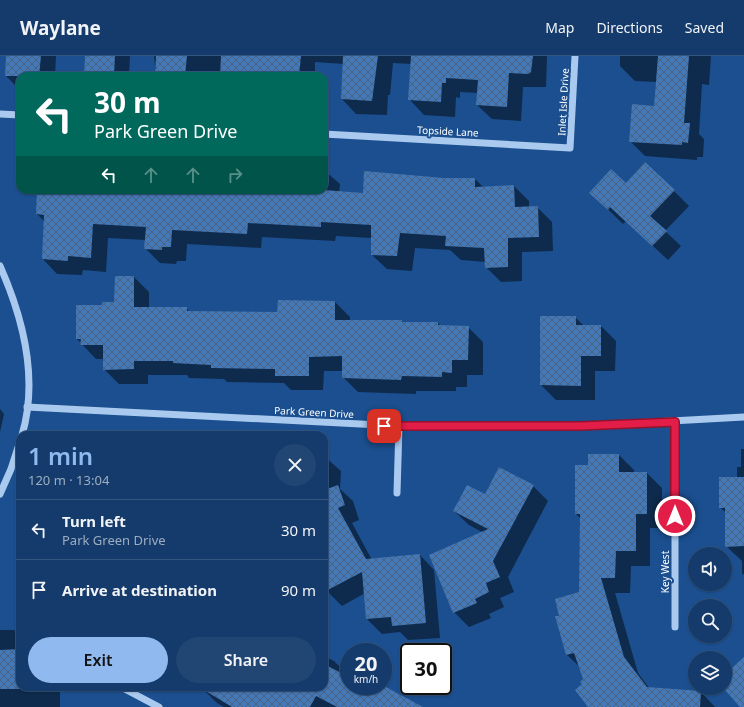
<!DOCTYPE html>
<html lang="en">
<head>
<meta charset="utf-8">
<style>
	:root { --surface:#143b6b; --page:#214673; --text:#f1f3f6; --muted:#9dadc1; --line:#33557e; --accent:#90b9f0 }
	body { margin:0; font-family:"Noto Sans",sans-serif; background:var(--page); color:var(--text); height:100vh; display:flex; flex-direction:column; font-size:15px; white-space:nowrap }
	* { box-sizing:border-box; margin:0 }
	p { font-size:13px; color:var(--muted) }
	.icon { flex:none; width:22px; height:22px; fill:none; stroke:currentColor; stroke-width:2; stroke-linecap:round; stroke-linejoin:round }
	.map { position:relative; flex:1; overflow:hidden }
	.panel { position:absolute; left:16px; top:375px; width:312px; height:260px; display:flex; flex-direction:column; background:var(--surface); border-radius:12px; box-shadow:0 1px 3px #0004,0 0 0 1px var(--line) }
	.panel>* { flex:none }
	.banner { position:absolute; left:16px; top:16px; width:312px; height:122px; border-radius:12px; box-shadow:0 1px 3px #0004,0 0 0 1px var(--line); background:#00695c; color:#fff; overflow:hidden }
	.buttons { position:absolute; left:688px; top:491px; display:grid; gap:8px }
	.buttons a { display:grid; place-items:center; width:44px; height:44px; border-radius:50%; background:var(--surface); box-shadow:0 1px 3px #0004,0 0 0 1px var(--line); font-size:20px }
	.speed { position:absolute; left:340px; top:587px; display:flex; gap:8px; font-size:20px; font-weight:700; text-align:center }
	.speed>* { display:grid; place-content:center; width:52px; height:52px; border-radius:50%; background:var(--surface); box-shadow:0 1px 3px #0004,0 0 0 1px var(--line); line-height:1 }
	.speed small { font-size:10px; font-weight:400 }
	.speed .limit { border:2px solid #111; border-radius:6px; background:#fff; color:#111 }
	.pin { position:absolute; display:grid; place-items:center; width:34px; height:34px; color:#fff; margin:-17px; border-radius:8px; box-shadow:0 2px 6px #0006 }
	.me { position:absolute; width:44px; margin:-22px; rotate:0deg; stroke-linejoin:round; filter:drop-shadow(0 0 3px #0008) }
	.turn { display:flex; align-items:center; gap:14px; height:84px; padding:0 12px; font-size:18px }
	.turn .icon { width:52px; height:52px; stroke-width:2.5 }
	.turn b { display:block; font-size:28px; line-height:34px }
	.lanes { display:flex; align-items:center; height:38px; padding:0 12px; background:#0003; justify-content:center; gap:20px; direction:ltr }
	.lanes .off { opacity:.35 }
	.round { display:grid; place-items:center; flex:none; width:42px; height:42px; border-radius:21px; background:var(--page) }
	.summary { display:flex; align-items:center; justify-content:space-between; height:68px; padding:0 12px }
	h1 { font-size:24px; font-weight:600; line-height:30px; color:var(--accent) }
	.button { display:flex; gap:8px; margin-top:auto; padding:8px 12px }
	.button a { flex:1; height:46px; border-radius:24px; background:var(--accent); color:#111; font-size:16px; font-weight:600; line-height:46px; text-align:center }
	.button a+a { background:var(--page); color:var(--text) }
	ul { padding:0; list-style:none }
	li { display:flex; align-items:center; gap:12px; height:60px; padding:0 12px; border-top:1px solid var(--line) }
	li div { flex:1 }
	li b { display:block; font-size:15px }
	li em { font-style:normal }
	header { display:flex; align-items:center; gap:24px; box-sizing:border-box; height:56px; padding:0 20px; background:var(--surface); border-bottom:1px solid var(--line) }
	header strong { font-size:19px }
	nav { display:flex; gap:22px; margin-inline-start:auto; font-size:14px }
	.map>svg:first-child { display:block }
	.shadow { fill:#0007 }
	.building { fill:url(#building-cross-hatch) }
	.lines { fill:none; stroke-linecap:round; stroke-linejoin:round }
	.minor { stroke:#a9c9ee; stroke-width:7 }
	.route-casing { stroke:#92132f; stroke-width:10 }
	.route { stroke:#e11d48; stroke-width:7 }
	.labels { text-anchor:middle; stroke-width:4; stroke-linejoin:round; paint-order:stroke }
	.street-label { font-size:10px; fill:#fff; stroke:#1b4f8f }
</style>
</head>
<body>
<header>
<strong>Waylane</strong>
<nav><a>Map</a><a>Directions</a><a>Saved</a></nav>
</header>
<div class="map">
<svg width="744" height="651" viewBox="0 0 744 651">
	<defs>
		<pattern id="building-cross-hatch" width="8" height="8" patternUnits="userSpaceOnUse"><rect width="8" height="8" fill="#4478b7"/><path d="M0 0l8 8M0 8l8-8" fill="none" stroke="#486282"/></pattern>
	</defs>
	<rect width="100%" height="100%" fill="#1b4f8f"/>
	<g class="shadow">
		<polygon points="7,0 56,0 55,20 20,20 20,34 6,20"/>
		<polygon points="86,0 130,0 129,20 85,20"/>
		<polygon points="154,0 547,0 546,31 523,31 521,65 492,63 477,49 478,37 460,36 460,42 456,41 455,61 424,59 410,44 412,8 393,7 390,39 388,39 387,59 356,58 342,43 344,8 315,6 315,20 221,20 221,18 202,17 202,20 156,20"/>
		<polygon points="620,0 711,0 709,29 702,28 699,78 704,83 703,101 697,101 697,104 645,100 630,85 655,51 656,26 635,25 620,10"/>
		<polygon points="324,114 340,128 339,137 364,138 444,123 475,123 483,131 514,130 529,145 529,152 537,151 552,166 553,195 522,196 522,225 501,226 486,211 486,206 461,204 450,194 415,192 412,215 387,213 372,199 372,182 336,180 335,185 262,181 261,192 187,188 186,205 177,205 176,208 160,207 145,192 146,184 108,182 106,216 83,214 82,219 57,218 43,203 45,166 37,158 38,134 110,134 110,137 134,139 135,134 324,134"/>
		<polygon points="626,129 674,135 689,150 665,175 681,190 668,204 626,165 623,168 590,136"/>
		<polygon points="134,221 149,236 149,252 186,252 190,256 278,257 279,245 335,246 350,261 350,265 402,265 403,267 438,267 441,270 468,271 483,286 483,319 467,319 467,331 456,331 456,335 416,335 416,338 358,336 343,321 343,315 324,315 323,334 291,334 284,327 227,326 224,323 189,322 187,319 148,319 148,328 119,328 104,313 104,303 96,303 77,283 103,250 115,247"/>
		<polygon points="575,261 584,270 601,270 616,285 615,315 595,315 595,344 556,344 541,329"/>
		<polygon points="0,353 4,358 0,376"/>
		<polygon points="741,393 744,393 744,519 742,517 742,505 726,490 726,457 720,451 737,422 737,411 741,411"/>
		<polygon points="619,399 634,414 634,417 647,417 662,432 662,472 650,472 650,510 631,510 630,537 615,537 638,617 650,633 701,636 715,651 590,651 580,611 567,599 556,561 561,560 580,537 581,463 576,458 589,410"/>
		<polygon points="324,400 341,415 340,433 353,445 359,464 352,467 372,504 420,499 434,514 440,582 408,584 400,576 382,578 367,563 365,537 342,550 327,535 324,530"/>
		<polygon points="533,430 548,445 508,521 514,536 500,542 504,551 489,558 491,562 469,571 454,556 482,476 469,469 454,455 485,439"/>
		<polygon points="0,574 14,574 20,580 20,631 60,631 60,651 0,651"/>
		<polygon points="324,600 334,605 349,620 349,630 382,630 421,651 224,651 217,647 202,632 324,631"/>
	</g>
	<g class="building">
		<polygon points="6,0 41,0 39,20 5,20"/>
		<polygon points="85,0 115,0 114,20 84,20"/>
		<polygon points="156,0 187,0 185,20 155,20"/>
		<polygon points="221,0 301,0 299,20 220,20"/>
		<polygon points="343,0 378,0 372,45 341,43"/>
		<polygon points="411,0 533,0 531,16 528,18 509,17 507,51 476,49 478,24 446,22 446,27 442,27 441,46 408,44"/>
		<polygon points="658,0 689,0 684,67 690,67 688,87 682,86 682,89 629,86 632,48 654,50"/>
		<polygon points="645,106 675,134 650,160 667,175 652,190 610,151 608,154 589,137 611,113 626,127"/>
		<polygon points="364,115 444,122 475,122 475,131 514,129 515,151 538,150 539,181 508,182 508,211 485,212 484,192 445,190 446,180 400,177 397,200 371,199 371,169 321,166 321,171 248,167 247,178 172,174 171,191 162,191 162,194 144,193 146,171 93,168 91,202 68,200 68,205 42,203 44,159 36,158 37,134 95,134 134,138 134,134 324,134 363,137"/>
		<polygon points="115,220 134,220 134,251 187,251 187,255 277,256 278,244 335,245 335,264 402,264 402,266 438,266 438,269 469,270 468,304 452,304 452,317 442,316 442,321 402,320 401,324 342,322 342,300 309,301 309,320 275,320 275,313 211,312 211,309 173,307 173,305 134,305 134,313 103,314 103,289 80,289 81,283 76,283 76,249 102,249 102,246 114,246"/>
		<polygon points="540,260 576,260 576,269 601,269 601,300 581,300 581,330 540,329"/>
		<polygon points="588,398 619,398 619,416 647,416 647,458 636,458 636,495 616,495 615,522 601,522 624,601 647,631 701,635 700,651 588,651 575,634 582,628 580,626 583,623 574,597 566,599 555,560 559,560 555,543 579,536 580,458 575,458 575,409 588,409"/>
		<polygon points="499,411 534,429 493,505 500,521 486,527 489,536 475,543 477,547 453,557 429,499 488,473 453,455 467,429 485,438"/>
		<polygon points="719,421 744,421 744,490 725,491 725,452 719,452"/>
		<polygon points="324,427 327,433 338,429 345,449 338,452 366,503 420,498 426,567 392,570 391,561 366,563 362,516 324,536"/>
		<polygon points="20,593 20,633 0,633 0,594"/>
		<polygon points="744,601 744,651 740,651 725,634 725,618"/>
		<polygon points="324,608 349,621 349,630 384,630 423,651 337,651 316,640 310,651 232,651 199,631 324,631"/>
	</g>
	<g class="lines">
		<g class="minor">
			<polyline points="0,58 20,59"/>
			<polyline points="324,78 570,92 575,0"/>
			<path d="M0 210C23 262 39 322 22 379"/>
			<polyline points="27,351 399,370 580,370 744,361"/>
			<polyline points="397,437 399,370"/>
			<polyline points="0,438 11,413 20,385"/>
			<polyline points="675,571 675,366"/>
			<polyline points="121,631 159,651"/>
		</g>
	</g>
	<g class="lines">
		<g class="route-casing">
			<polyline id="route" points="384,370 580,370 675,366 675,460"/>
		</g>
		<use href="#route" class="route"/>
	</g>
	<g class="labels">
		<g class="street-label">
			<text transform="translate(563 46) rotate(-87)" y="4">Inlet Isle Drive</text>
			<text transform="translate(448 75) rotate(3)" y="4">Topside Lane</text>
			<text transform="translate(314 356) rotate(3)" y="4">Park Green Drive</text>
			<text transform="translate(665 516) rotate(-90)" y="4">Key West</text>
		</g>
	</g>
</svg>
<div class="buttons">
<a><svg class="icon" aria-label="sound" viewBox="0 0 24 24"><path d="M4 9h4l5-4v14l-5-4H4zM17 9q2 3 0 6"/></svg></a>
<a><svg class="icon" aria-label="search" viewBox="0 0 24 24"><circle cx="10" cy="10" r="6"/><path d="M15 15l6 6"/></svg></a>
<a><svg class="icon" aria-label="layers" viewBox="0 0 24 24"><path d="M12 4l9 5-9 5-9-5zM3 14l9 5 9-5"/></svg></a>
</div>
<div class="speed"><div>20<small>km/h</small></div><div class="limit">30</div></div>
<div class="pin" style="left:384px;top:370px;background:#d93025"><svg class="icon" aria-label="arrive" viewBox="0 0 24 24"><path d="M6 21V4h12l-3 4 3 4H6"/></svg></div>
<svg class="me" style="left:675px;top:460px" viewBox="-20 -20 40 40"><circle r="17" fill="#e11d48" stroke="#fff" stroke-width="3"/><path d="M0-11L8 9 0 5-8 9z" fill="#fff"/></svg>
<div class="banner">
<div class="turn"><svg class="icon" aria-label="left" viewBox="0 0 24 24"><path d="M17 20v-9H6M10 6l-5 5 5 5"/></svg><div><b>30 m</b>Park Green Drive</div></div>
<div class="lanes"><svg class="icon" aria-label="left" viewBox="0 0 24 24"><path d="M17 20v-9H6M10 6l-5 5 5 5"/></svg><svg class="icon off" aria-label="ahead" viewBox="0 0 24 24"><path d="M12 20V5M6 11l6-6 6 6"/></svg><svg class="icon off" aria-label="ahead" viewBox="0 0 24 24"><path d="M12 20V5M6 11l6-6 6 6"/></svg><svg class="icon off" aria-label="right" viewBox="0 0 24 24"><path d="M7 20v-9h11M14 6l5 5-5 5"/></svg></div>
</div>
<section class="panel">
<div class="summary"><div><h1>1 min</h1><p>120 m · 13:04</p></div><a class="round"><svg class="icon" aria-label="close" viewBox="0 0 24 24"><path d="M6 6l12 12M18 6L6 18"/></svg></a></div>
<ul>
<li><svg class="icon" aria-label="left" viewBox="0 0 24 24"><path d="M17 20v-9H6M10 6l-5 5 5 5"/></svg><div><b>Turn left</b><p>Park Green Drive</p></div><em>30 m</em></li>
<li><svg class="icon" aria-label="arrive" viewBox="0 0 24 24"><path d="M6 21V4h12l-3 4 3 4H6"/></svg><div><b>Arrive at destination</b></div><em>90 m</em></li>
</ul>
<div class="button"><a>Exit</a><a>Share</a></div>
</section>
</div>
</body>
</html>
